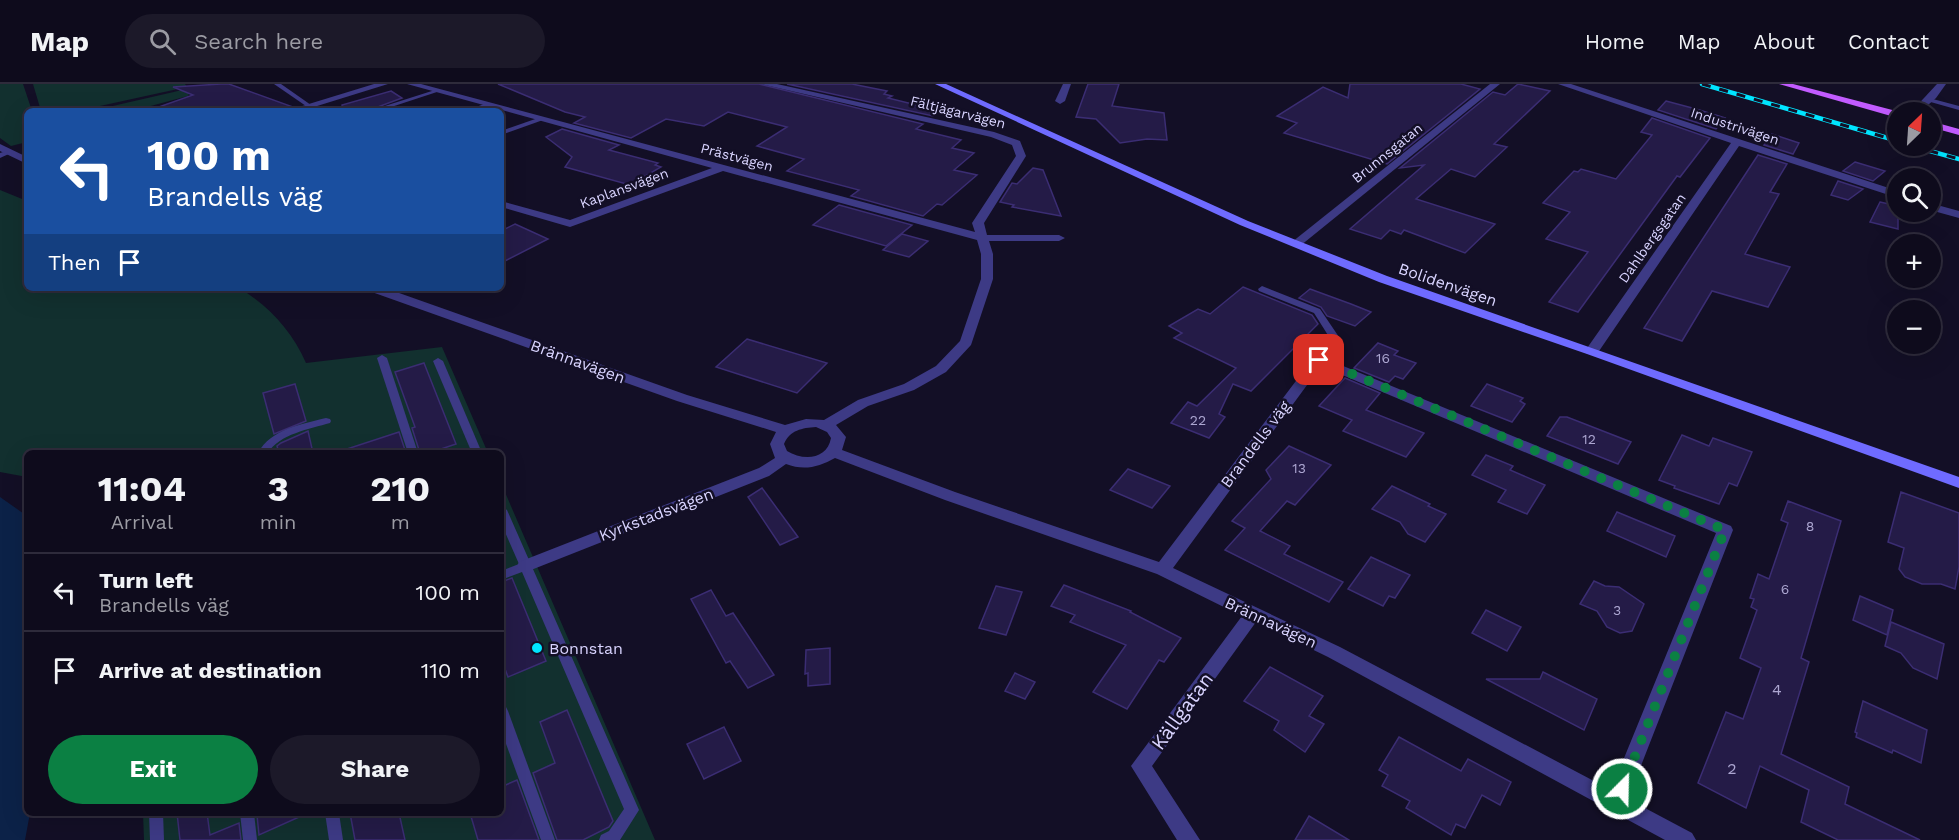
<!DOCTYPE html>
<html lang="en">
<head>
<meta charset="utf-8">
<style>
	:root { --surface:#0e0b1c; --page:#1c1929; --text:#f1f3f6; --muted:#9b9ba3; --line:#2e2b3b; --accent:#0b8043 }
	body { margin:0; font-family:"Work Sans",sans-serif; background:var(--page); color:var(--text); height:100vh; display:flex; flex-direction:column; font-size:22px; white-space:nowrap }
	* { box-sizing:border-box; margin:0 }
	p { font-size:20px; color:var(--muted) }
	.icon { flex:none; width:33px; height:33px; fill:none; stroke:currentColor; stroke-width:2; stroke-linecap:round; stroke-linejoin:round }
	.map { position:relative; flex:1; overflow:hidden }
	.drawer { position:absolute; left:24px; top:366px; width:480px; height:366px; display:flex; flex-direction:column; background:var(--surface); border-radius:9px; box-shadow:0 6px 24px #0002,0 0 0 2px var(--line) }
	.drawer>* { flex:none }
	.banner { position:absolute; left:24px; top:24px; width:480px; height:183px; border-radius:9px; box-shadow:0 6px 24px #0002,0 0 0 2px var(--line); background:#1a4fa0; color:#fff; overflow:hidden }
	.needle { width:39px; rotate:25deg }
	.fabs { position:absolute; left:1887px; top:18px; display:grid; gap:12px }
	.fabs a { display:grid; place-items:center; width:54px; height:54px; border-radius:50%; background:var(--surface); box-shadow:0 6px 24px #0002,0 0 0 2px var(--line); font-size:30px }
	.pin { position:absolute; display:grid; place-items:center; width:51px; height:51px; color:#fff; margin:-26px; border-radius:12px; box-shadow:0 3px 9px #0006 }
	.me { position:absolute; width:66px; margin:-33px; rotate:23deg; stroke-linejoin:round; filter:drop-shadow(0 0 4px #0008) }
	.turn { display:flex; align-items:center; gap:21px; height:126px; padding:0 24px; font-size:27px }
	.turn .icon { width:78px; height:78px; stroke-width:2.5 }
	.turn b { display:block; font-size:42px; line-height:51px }
	.then { display:flex; align-items:center; height:57px; padding:0 24px; background:#0003; gap:12px; font-size:22px }
	.eta { display:flex; justify-content:space-evenly; align-items:center; height:102px; text-align:center }
	.eta b { font-size:36px; font-weight:700; line-height:42px }
	.button { display:flex; gap:12px; margin-top:auto; padding:12px 24px }
	.button a { flex:1; height:69px; border-radius:36px; background:var(--accent); color:#fff; font-size:24px; font-weight:700; line-height:69px; text-align:center }
	.button a+a { background:var(--page); color:var(--text) }
	ul { padding:0; list-style:none }
	li { display:flex; align-items:center; gap:18px; height:78px; padding:0 24px; border-top:2px solid var(--line) }
	li div { flex:1 }
	li b { display:block; font-size:22px }
	li em { font-style:normal }
	header { display:flex; align-items:center; gap:36px; box-sizing:border-box; height:84px; padding:0 30px; background:var(--surface); border-bottom:2px solid var(--line) }
	header strong { font-size:28px }
	nav { display:flex; gap:33px; margin-inline-start:auto; font-size:21px }
	.search { width:420px; height:54px; background:var(--page); display:flex; align-items:center; gap:15px; box-sizing:border-box; padding:0 21px; border-radius:33px; color:var(--muted); font-size:22px }
	.map>svg:first-child { display:block }
	.green { fill:#12302f }
	.water { fill:#0c2248 }
	.building { fill:#241b47; stroke:#3b2d73; stroke-width:1.5 }
	.lines { fill:none; stroke-linecap:round; stroke-linejoin:round }
	.service { fill:#3d3a85; fill-rule:evenodd }
	.minor { fill:#3d3a85; fill-rule:evenodd }
	.tertiary { fill:#3d3a85; fill-rule:evenodd }
	.secondary { fill:#6f6bff; fill-rule:evenodd }
	.primary { fill:#c25bff; fill-rule:evenodd }
	.rail-casing { stroke:#00e5ff; stroke-width:4.5 }
	.rail { stroke:#130f26; stroke-width:3; stroke-dasharray:9; stroke-linecap:butt }
	.route { stroke:#0b8043; stroke-width:10; stroke-dasharray:0 18 }
	.poi-dot { fill:#00e5ff; stroke:#130f26; stroke-width:2 }
	.labels { text-anchor:middle; stroke-width:5; stroke-linejoin:round; paint-order:stroke }
	.far-street-label { font-size:14px; fill:#d9d4ff; stroke:#130f26 }
	.number-label { font-size:14px; fill:#aca6d1 }
	.street-label { font-size:16px; fill:#d9d4ff; stroke:#130f26 }
	.poi-label { font-size:16px; fill:#d9d4ff; stroke:#130f26; text-anchor:start }
	.near-number-label { font-size:16px; fill:#aca6d1 }
	.near-street-label { font-size:20px; fill:#d9d4ff; stroke:#130f26 }
</style>
</head>
<body>
<header>
<strong>Map</strong>
<div class="search"><svg class="icon" aria-label="search" viewBox="0 0 24 24"><circle cx="10" cy="10" r="6"/><path d="M15 15l6 6"/></svg>Search here</div>
<nav><a>Home</a><a>Map</a><a>About</a><a>Contact</a></nav>
</header>
<div class="map">
<svg width="1959" height="756" viewBox="0 0 1959 756">
	<rect width="100%" height="100%" fill="#130f26"/>
	<g class="green">
		<polygon points="0,0 23,0 32,27 27,27 27,58 11,62 0,54"/>
		<polygon points="33,0 185,0 187,3 77,27 41,27"/>
		<polygon points="191,4 188,12 132,27 91,27"/>
		<path d="M0 106 27 117V204H239C269 222 292 247 306 279L442 263 488 369H27V393L0 388Z"/>
		<polygon points="501,399 655,756 144,756 143,729 501,729"/>
	</g>
	<polygon class="water" points="0,413 27,432 27,729 30,729 25,756 0,756"/>
	<g class="building">
		<polygon points="221,0 229,0 293,23 284,27 157,27 156,24 193,11 173,3"/>
		<polygon points="498,0 759,0 923,40 916,45 961,56 952,64 974,69 954,86 977,91 942,121 937,120 923,132 851,112 859,106 787,87 804,75 757,62 787,43 728,28 704,42 666,35 631,54 574,39 585,33 565,28"/>
		<polygon points="787,0 852,0 887,7 884,10 892,12 888,14 941,27 933,32"/>
		<polygon points="1088,0 1119,0 1112,22 1164,29 1167,56 1147,55 1120,59 1096,35 1076,33"/>
		<polygon points="1350,0 1461,0 1480,5 1387,80 1284,49 1297,39 1277,32 1323,3 1348,14"/>
		<polygon points="1518,0 1550,7 1494,60 1507,63 1475,93 1451,85 1416,115 1495,140 1465,169 1404,146 1401,150 1390,146 1381,155 1350,145 1424,81 1400,84 1493,8 1505,11"/>
		<polygon points="391,7 402,14 367,27 343,27 342,21"/>
		<polygon points="1666,17 1696,25 1725,34 1716,45 1658,26"/>
		<polygon points="1652,34 1710,54 1680,93 1677,92 1578,228 1549,218 1588,168 1546,155 1570,128 1543,119 1574,87 1578,88 1581,85 1616,95 1652,51 1641,48"/>
		<polygon points="562,45 619,61 609,66 658,79 655,81 661,83 630,101 565,83 572,73 546,53"/>
		<polygon points="1772,50 1799,59 1793,70 1764,61"/>
		<polygon points="1758,71 1787,80 1770,108 1779,110 1745,170 1790,183 1768,223 1712,207 1682,257 1644,244"/>
		<polygon points="1855,78 1885,87 1873,97 1843,87"/>
		<polygon points="1033,84 1043,86 1061,132 1012,123 1014,121 1000,118 1012,99 1017,100"/>
		<polygon points="1838,97 1863,105 1848,116 1831,111"/>
		<polygon points="1880,118 1898,122 1898,145 1870,138"/>
		<polygon points="839,121 912,141 886,162 813,141"/>
		<polygon points="515,140 548,155 501,179 501,147"/>
		<polygon points="902,150 928,157 909,173 883,166"/>
		<polygon points="1243,203 1312,231 1318,240 1251,307 1233,300 1219,330 1225,333 1209,354 1171,339 1188,318 1197,322 1236,284 1174,254 1182,249 1169,242 1198,225 1210,230"/>
		<polygon points="1310,205 1351,220 1371,228 1355,242 1327,232 1321,223 1299,214"/>
		<polygon points="747,255 827,279 797,309 716,283"/>
		<polygon points="1378,259 1398,267 1394,271 1416,279 1403,295 1395,292 1389,298 1354,284"/>
		<polygon points="424,279 456,360 429,369 420,369 412,344 415,343 395,288"/>
		<polygon points="1345,294 1380,309 1366,326 1424,349 1406,373 1343,347 1352,336 1319,322"/>
		<polygon points="295,300 306,337 274,350 263,309"/>
		<polygon points="1487,300 1523,314 1520,317 1525,320 1512,338 1471,322"/>
		<polygon points="1560,333 1567,333 1631,358 1618,380 1547,352"/>
		<polygon points="308,347 313,369 279,369 277,362 281,359"/>
		<polygon points="399,348 406,369 348,369 347,365"/>
		<polygon points="1682,351 1709,362 1713,354 1752,368 1737,402 1729,399 1719,420 1674,404 1675,402 1659,396"/>
		<polygon points="1289,362 1331,381 1295,421 1287,417 1260,447 1290,462 1284,470 1343,498 1329,518 1225,466 1245,444 1232,437 1271,395 1266,386"/>
		<polygon points="1486,371 1513,382 1510,386 1545,401 1527,430 1498,418 1506,406 1472,391"/>
		<polygon points="1128,385 1170,402 1152,424 1110,406"/>
		<polygon points="1392,402 1430,420 1428,422 1446,430 1425,458 1408,450 1400,438 1372,425"/>
		<polygon points="762,404 798,453 780,461 748,413"/>
		<polygon points="1901,408 1959,429 1959,483 1955,505 1941,500 1922,500 1905,493 1899,485 1904,464 1888,458"/>
		<polygon points="1788,417 1841,437 1801,574 1809,578 1781,670 1849,703 1845,720 1920,756 1838,756 1801,738 1809,706 1760,682 1746,724 1698,699 1726,628 1743,635 1761,584 1740,574 1757,526 1751,523 1754,515 1750,514 1758,490 1769,495 1788,439 1781,436"/>
		<polygon points="1617,428 1675,452 1666,473 1607,447"/>
		<polygon points="1371,473 1410,491 1395,514 1389,512 1383,522 1348,505"/>
		<polygon points="512,494 546,577 508,593 501,574 501,498"/>
		<polygon points="1594,497 1605,502 1619,503 1644,520 1632,547 1620,549 1607,543 1597,527 1580,520"/>
		<polygon points="1064,501 1131,527 1130,528 1181,554 1164,578 1159,576 1127,625 1093,608 1126,561 1070,538 1075,531 1051,522"/>
		<polygon points="996,502 1022,508 1006,551 979,544"/>
		<polygon points="711,506 726,532 733,529 774,591 748,604 730,577 726,579 691,515"/>
		<polygon points="1860,512 1893,526 1887,551 1853,536"/>
		<polygon points="1486,526 1521,543 1507,567 1472,549"/>
		<polygon points="1891,538 1944,560 1937,595 1913,584 1901,569 1885,562"/>
		<polygon points="830,564 830,600 808,602 808,589 805,590 806,566"/>
		<polygon points="1270,583 1323,612 1309,632 1324,640 1305,668 1274,646 1279,637 1244,617"/>
		<polygon points="1543,588 1597,615 1584,646 1486,595 1540,595"/>
		<polygon points="1015,589 1035,598 1025,615 1005,607"/>
		<polygon points="1863,617 1927,646 1921,679 1893,666 1892,669 1856,653 1857,649 1855,648"/>
		<polygon points="567,626 613,737 609,743 583,756 557,756 533,689 555,679 540,638"/>
		<polygon points="724,643 741,677 704,695 687,660"/>
		<polygon points="1399,653 1461,687 1468,675 1511,698 1500,721 1482,711 1465,744 1456,740 1451,751 1406,724 1410,717 1382,702 1388,691 1379,686"/>
		<polygon points="517,696 539,756 478,756 470,729 501,729 501,703"/>
		<polygon points="177,729 207,729 210,751 239,739 241,756 180,756"/>
		<polygon points="262,729 308,729 259,751 257,731"/>
		<polygon points="350,729 399,729 405,756 355,756"/>
		<polygon points="1309,732 1349,756 1295,756"/>
	</g>
	<g class="lines">
		<g class="service">
			<polygon points="274,0 281,0 311,21 306,22"/>
			<polygon points="435,6 440,7 379,27 369,27"/>
			<polygon points="1929,14 1959,22 1959,26 1927,17 1926,16"/>
			<polygon points="487,19 490,21 489,22 475,27 465,27"/>
			<polygon points="541,33 544,35 543,36 501,51 501,47"/>
			<polygon points="9,66 13,68 11,69 0,74 0,69"/>
			<polygon points="1262,202 1320,225 1341,256 1322,278 1316,278 1314,276 1331,256 1314,229 1259,207 1258,205"/>
			<polygon points="382,271 387,274 418,369 408,369 377,274"/>
			<polygon points="438,274 443,277 482,369 472,369 433,277"/>
			<path d="M326 334 330 335 331 337 330 339C310 345 279 350 268 369H258C271 345 302 340 326 334Z"/>
			<polygon points="501,422 507,426 639,726 620,756 599,756 601,751 609,747 624,725 522,488 501,496 501,487 519,480 501,439"/>
			<polygon points="501,621 506,623 508,627 555,756 541,756 501,646"/>
			<polygon points="149,729 163,729 164,756 150,756"/>
			<polygon points="240,729 254,729 257,756 243,756"/>
			<polygon points="325,729 339,729 343,756 329,756"/>
		</g>
		<g class="minor">
			<path d="M407 0H421L975 148 972 139 1016 72 1012 61 991 53 761 0H777L994 48 1020 57 1026 72 984 139 987 151H1059L1065 154 1059 157H989L993 170V195L971 261 946 288 914 306 868 322 836 341 846 353 842 366 955 408 1159 478 1314 273 1319 272 1731 442 1733 446 1628 715 1692 749 1696 756H1665L1328 573 1256 538 1152 682 1200 756H1177L1131 682 1242 532 1157 490 945 416 835 374C819 383 804 387 786 380L769 392 531 486H519L517 482 519 478 759 384 775 374 770 360 776 348 677 317 369 207 367 204H385L687 311 785 341 806 335 824 336 858 316 904 300 936 282 960 257 981 195V170L977 156 723 87 570 143 501 123V117L570 136 712 84ZM1321 282 1716 449 1611 706 1340 563 1173 484ZM816 343 827 348 831 354C827 376 803 377 787 367L784 360C790 346 802 344 816 343Z"/>
			<polygon points="1063,0 1071,0 1065,17 1060,20 1055,17"/>
			<polygon points="1490,0 1500,0 1300,162 1292,162 1292,158"/>
			<polygon points="1558,0 1571,0 1898,107 1898,114 1739,62 1597,270 1587,270 1585,267 1731,59"/>
			<polygon points="1937,0 1946,0 1936,14 1920,28 1911,28"/>
			<polygon points="1930,119 1959,127 1959,134 1930,126"/>
		</g>
		<g class="tertiary">
			<polygon points="374,0 388,0 301,27 286,27"/>
			<polygon points="0,60 27,73 27,80 0,67"/>
		</g>
		<polygon class="secondary" points="935,0 946,0 1248,137 1387,192 1959,393 1959,404 1587,270 1379,198 1240,141"/>
		<g class="primary">
			<polygon points="1779,0 1793,0 1900,28 1898,28 1898,34"/>
			<polygon points="1930,37 1959,45 1959,51 1930,43"/>
		</g>
		<g class="rail-casing">
			<g id="rail">
				<polyline points="1702,0 1898,57"/>
				<polyline points="1912,62 1959,75"/>
			</g>
		</g>
		<use href="#rail" class="rail"/>
	</g>
	<g class="lines">
		<polyline class="route" points="1319,276 1725,446 1622,705"/>
	</g>
	<circle class="poi-dot" cx="537" cy="564" r="6"/>
	<g class="labels">
		<g class="far-street-label">
			<text transform="translate(958 28) rotate(14)" y="5">Fältjägarvägen</text>
			<text transform="translate(1735 42) rotate(18)" y="5">Industrivägen</text>
			<text transform="translate(1387 69) rotate(-39)" y="5">Brunnsgatan</text>
			<text transform="translate(737 73) rotate(15)" y="5">Prästvägen</text>
			<text transform="translate(624 104) rotate(-20)" y="5">Kaplansvägen</text>
			<text transform="translate(1652 154) rotate(-55)" y="5">Dahlbergsgatan</text>
		</g>
		<g class="number-label">
			<text x="1383" y="279">16</text>
			<text x="1198" y="341">22</text>
			<text x="1589" y="360">12</text>
			<text x="1299" y="389">13</text>
			<text x="1810" y="447">8</text>
			<text x="1785" y="510">6</text>
			<text x="1617" y="531">3</text>
		</g>
		<g class="street-label">
			<text transform="translate(1448 200) rotate(19)" y="6">Bolidenvägen</text>
			<text transform="translate(578 277) rotate(20)" y="6">Brännavägen</text>
			<text transform="translate(1255 360) rotate(-53)" y="6">Brandells väg</text>
			<text transform="translate(656 430) rotate(-21)" y="6">Kyrkstadsvägen</text>
			<text transform="translate(1271 538) rotate(25)" y="6">Brännavägen</text>
		</g>
		<g class="poi-label">
			<text x="549" y="570">Bonnstan</text>
		</g>
		<g class="near-number-label">
			<text x="1777" y="611">4</text>
			<text x="1732" y="690">2</text>
		</g>
		<g class="near-street-label">
			<text transform="translate(1182 627) rotate(-54)" y="7">Källgatan</text>
		</g>
	</g>
</svg>
<div class="fabs">
<a><svg class="needle" viewBox="-14 -14 28 28"><path d="M0-13l5 13h-10z" fill="#e53935"/><path d="M0 13l5-13h-10z" fill="#9b9ba3"/></svg></a>
<a><svg class="icon" aria-label="search" viewBox="0 0 24 24"><circle cx="10" cy="10" r="6"/><path d="M15 15l6 6"/></svg></a>
<a>+</a>
<a>−</a>
</div>
<div class="pin" style="left:1319px;top:276px;background:#d93025"><svg class="icon" aria-label="arrive" viewBox="0 0 24 24"><path d="M6 21V4h12l-3 4 3 4H6"/></svg></div>
<svg class="me" style="left:1622px;top:705px" viewBox="-20 -20 40 40"><circle r="17" fill="#0b8043" stroke="#fff" stroke-width="3"/><path d="M0-11L8 9 0 5-8 9z" fill="#fff"/></svg>
<div class="banner">
<div class="turn"><svg class="icon" aria-label="left" viewBox="0 0 24 24"><path d="M17 20v-9H6M10 6l-5 5 5 5"/></svg><div><b>100 m</b>Brandells väg</div></div>
<div class="then">Then<svg class="icon" aria-label="arrive" viewBox="0 0 24 24"><path d="M6 21V4h12l-3 4 3 4H6"/></svg></div>
</div>
<section class="drawer">
<div class="eta">
<div><b>11:04</b><p>Arrival</p></div>
<div><b>3</b><p>min</p></div>
<div><b>210</b><p>m</p></div>
</div>
<ul>
<li><svg class="icon" aria-label="left" viewBox="0 0 24 24"><path d="M17 20v-9H6M10 6l-5 5 5 5"/></svg><div><b>Turn left</b><p>Brandells väg</p></div><em>100 m</em></li>
<li><svg class="icon" aria-label="arrive" viewBox="0 0 24 24"><path d="M6 21V4h12l-3 4 3 4H6"/></svg><div><b>Arrive at destination</b></div><em>110 m</em></li>
</ul>
<div class="button"><a>Exit</a><a>Share</a></div>
</section>
</div>
</body>
</html>
